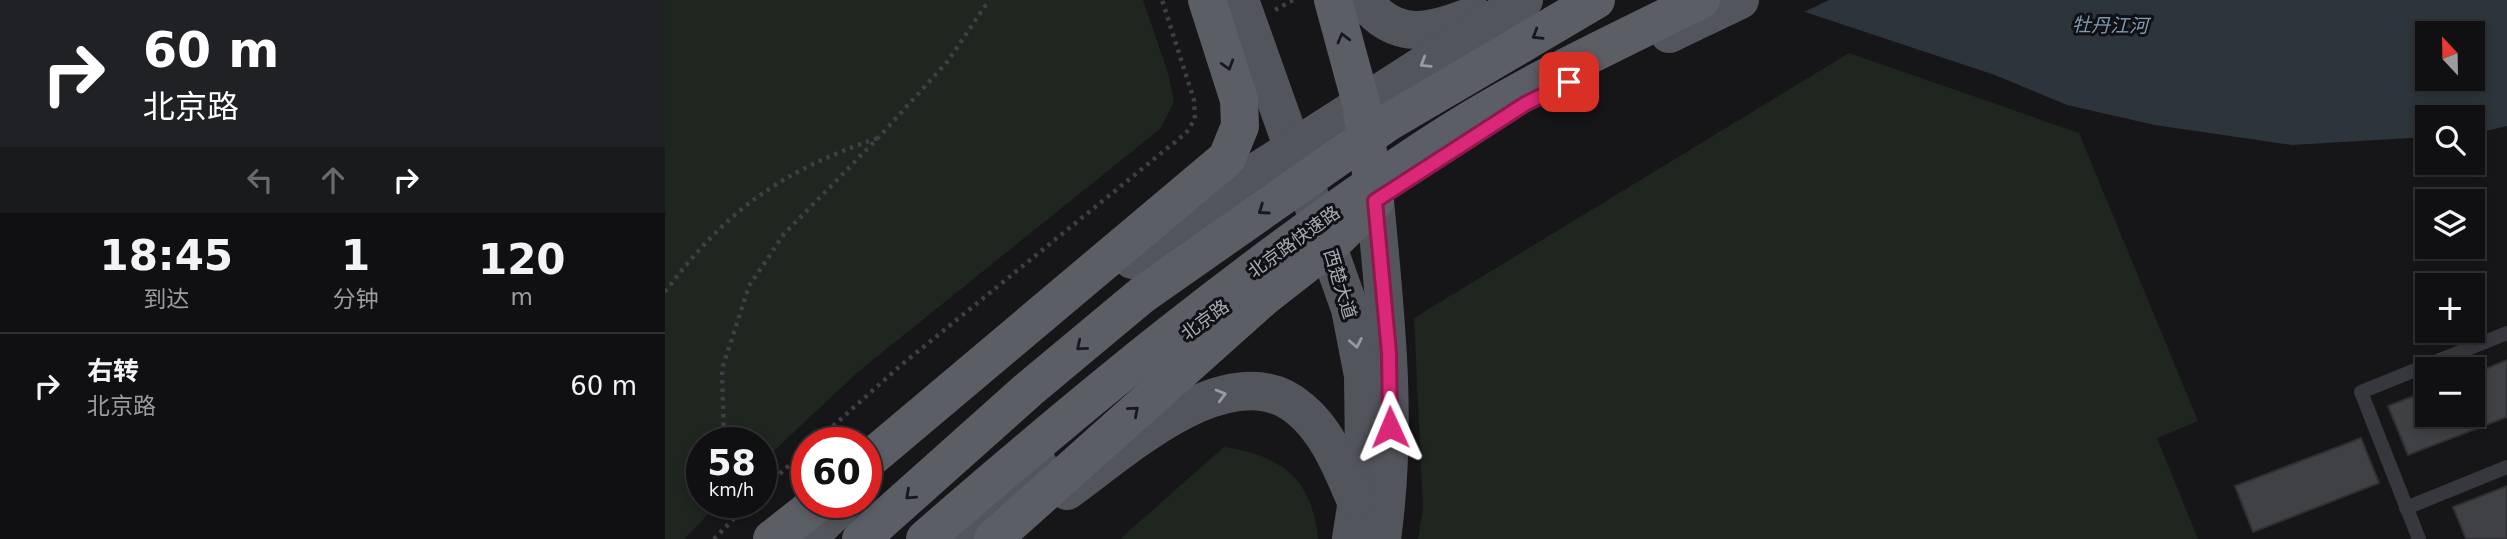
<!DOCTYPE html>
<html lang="zh">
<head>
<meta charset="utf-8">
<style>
	:root { --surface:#101012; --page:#19191b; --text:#f1f3f6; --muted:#9c9d9f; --line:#303032 }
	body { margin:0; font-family:"DejaVu Sans","Noto Sans SC",sans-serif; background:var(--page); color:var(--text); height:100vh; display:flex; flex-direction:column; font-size:26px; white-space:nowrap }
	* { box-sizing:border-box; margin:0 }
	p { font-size:23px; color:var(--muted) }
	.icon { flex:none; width:38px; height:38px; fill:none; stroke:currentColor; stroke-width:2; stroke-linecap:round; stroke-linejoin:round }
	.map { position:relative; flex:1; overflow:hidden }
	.panel { display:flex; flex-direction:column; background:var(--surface); width:665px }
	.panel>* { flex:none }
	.top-card { background:#202124; color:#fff; overflow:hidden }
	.needle { width:46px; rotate:338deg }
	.tools { position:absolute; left:1750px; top:21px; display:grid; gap:14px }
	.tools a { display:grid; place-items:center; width:70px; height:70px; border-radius:0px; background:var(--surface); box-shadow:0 4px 10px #0003,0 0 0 2px var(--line); font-size:35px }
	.speed { position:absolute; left:21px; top:427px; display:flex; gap:14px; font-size:35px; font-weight:700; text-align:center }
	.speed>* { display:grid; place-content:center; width:91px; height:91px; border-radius:50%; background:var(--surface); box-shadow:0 4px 10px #0003,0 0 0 2px var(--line); line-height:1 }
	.speed small { font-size:18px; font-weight:400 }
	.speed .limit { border:10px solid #d22; background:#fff; color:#111 }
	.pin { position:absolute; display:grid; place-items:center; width:60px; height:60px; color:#fff; margin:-30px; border-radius:14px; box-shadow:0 4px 10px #0006 }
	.me { position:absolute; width:77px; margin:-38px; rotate:359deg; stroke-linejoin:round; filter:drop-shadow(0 0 5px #0008) }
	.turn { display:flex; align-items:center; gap:24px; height:147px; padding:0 28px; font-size:32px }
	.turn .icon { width:91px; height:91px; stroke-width:2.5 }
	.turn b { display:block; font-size:49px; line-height:60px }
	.lanes { display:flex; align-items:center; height:66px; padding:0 28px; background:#0003; justify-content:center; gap:35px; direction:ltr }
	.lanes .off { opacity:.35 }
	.eta { display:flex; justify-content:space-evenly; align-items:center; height:119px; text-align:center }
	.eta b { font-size:42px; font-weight:800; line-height:49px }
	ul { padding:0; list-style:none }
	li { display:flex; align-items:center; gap:21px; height:105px; padding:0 28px; border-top:2px solid var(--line) }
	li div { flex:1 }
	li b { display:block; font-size:26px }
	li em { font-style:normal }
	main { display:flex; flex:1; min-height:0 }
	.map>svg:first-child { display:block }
	.green { fill:#1e261f }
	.water { fill:#2c353c; fill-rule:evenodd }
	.pier { fill:#161618 }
	.building { fill:#404145; stroke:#303034; stroke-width:2 }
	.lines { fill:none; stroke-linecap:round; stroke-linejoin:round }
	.path { stroke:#3d3f44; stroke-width:4.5; stroke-dasharray:3.5 5; stroke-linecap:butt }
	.service { stroke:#37383d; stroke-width:14 }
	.primary { stroke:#53555c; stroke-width:38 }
	.trunk { stroke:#5b5e65; stroke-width:38 }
	.trunk-bridge { stroke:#5b5e65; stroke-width:38 }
	.oneway { stroke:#18191b }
	.oneway2 { stroke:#979ba6 }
	.route-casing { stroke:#8e194d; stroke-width:18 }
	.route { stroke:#db2777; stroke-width:12 }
	.labels { text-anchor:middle; stroke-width:6; stroke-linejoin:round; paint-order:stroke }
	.street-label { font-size:18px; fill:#a8adb8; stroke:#111113 }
	.water-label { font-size:19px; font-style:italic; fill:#7f9bb3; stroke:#111113 }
</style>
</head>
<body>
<main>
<section class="panel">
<div class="top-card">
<div class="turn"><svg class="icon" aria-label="right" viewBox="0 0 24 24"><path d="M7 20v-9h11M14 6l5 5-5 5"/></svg><div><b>60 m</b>北京路</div></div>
<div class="lanes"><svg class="icon off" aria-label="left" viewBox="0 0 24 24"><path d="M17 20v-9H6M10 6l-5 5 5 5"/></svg><svg class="icon off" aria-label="ahead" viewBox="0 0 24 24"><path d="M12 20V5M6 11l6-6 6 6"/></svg><svg class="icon" aria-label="right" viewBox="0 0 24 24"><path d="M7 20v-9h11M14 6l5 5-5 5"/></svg></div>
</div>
<div class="eta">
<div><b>18:45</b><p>到达</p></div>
<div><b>1</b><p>分钟</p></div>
<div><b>120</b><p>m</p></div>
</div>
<ul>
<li><svg class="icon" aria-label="right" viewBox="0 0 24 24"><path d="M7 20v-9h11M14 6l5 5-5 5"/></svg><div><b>右转</b><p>北京路</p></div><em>60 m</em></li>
</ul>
</section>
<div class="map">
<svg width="1842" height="539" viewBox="0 0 1842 539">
	<rect width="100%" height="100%" fill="#161618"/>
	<g class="green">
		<polygon points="0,0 478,0 503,73 509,102 495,129 194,371 96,463 96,443 37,443 37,502 55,502 19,539 0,539"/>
		<polygon points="1184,53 1414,133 1533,421 1492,438 1533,539 753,539 758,508 749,318"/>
		<path d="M559 447C617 456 647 478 653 539H455Z"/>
	</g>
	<path class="water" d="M1116 0H1842V126L1808 134V117H1762V137L1627 145 1490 125 1402 105 1330 75 1131 9ZM1762 33H1808V79H1762Z"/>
	<polygon class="pier" points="1112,0 1164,0 1135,14"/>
	<g class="building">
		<polygon points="1842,360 1842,417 1743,455 1723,406 1762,391 1762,415 1808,415 1808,374"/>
		<polygon points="1696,438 1714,483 1588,532 1570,486"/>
		<polygon points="1842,486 1842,539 1801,539 1788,507"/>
	</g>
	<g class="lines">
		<g class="path">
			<polyline points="610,10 628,0"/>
			<path d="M0 292C61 210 116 171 213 138"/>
			<polyline points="59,443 57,369 84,286 119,234 214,137 283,61 324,0"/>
			<polyline points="149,443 235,366 521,133 530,119 529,100 497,0"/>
			<polyline points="96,491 142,449"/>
			<polyline points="67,502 69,517"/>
			<polyline points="49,539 85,502"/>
		</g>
		<g class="service">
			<polyline points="1741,508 1842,467"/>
			<polyline points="1754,539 1696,392 1842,333"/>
		</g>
		<g class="primary">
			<polyline points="575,0 685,309 698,376 699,455 686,539"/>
			<path d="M698 0C732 43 765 32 809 15"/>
			<polyline points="1004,34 1075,0"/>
			<path d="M710 201C721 317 733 423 717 539"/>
			<polyline points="467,260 550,198 859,0"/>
			<path d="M402 491C458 451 567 350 635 409 663 432 676 467 690 499"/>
			<polyline points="142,539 180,502"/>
			<polyline points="293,539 373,464"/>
		</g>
		<g class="trunk">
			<polyline points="201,462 562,158 575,126 574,100 542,0"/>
			<polyline points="107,539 154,502"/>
			<polyline points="328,539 599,297 663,247 710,201 696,103 668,0"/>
		</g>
		<g class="trunk-bridge">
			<polyline points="196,539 363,390 477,295 722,123 931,0"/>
			<path d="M260 539C420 400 583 265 761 148 847 90 943 46 1036 0"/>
		</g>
	</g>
	<defs><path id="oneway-chevron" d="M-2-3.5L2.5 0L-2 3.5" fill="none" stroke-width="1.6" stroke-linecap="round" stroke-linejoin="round" transform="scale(1.75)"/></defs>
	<g class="oneway">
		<use href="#oneway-chevron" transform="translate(872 35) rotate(149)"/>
		<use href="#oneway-chevron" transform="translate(678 38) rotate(-105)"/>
		<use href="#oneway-chevron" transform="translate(563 65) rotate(73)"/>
		<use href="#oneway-chevron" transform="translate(598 210) rotate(145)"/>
		<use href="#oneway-chevron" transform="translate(416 346) rotate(140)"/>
		<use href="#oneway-chevron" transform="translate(469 411) rotate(-41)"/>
		<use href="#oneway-chevron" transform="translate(245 495) rotate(138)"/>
	</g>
	<g class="oneway2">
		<use href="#oneway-chevron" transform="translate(760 63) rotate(148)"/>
		<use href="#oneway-chevron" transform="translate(691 343) rotate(79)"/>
		<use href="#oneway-chevron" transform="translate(556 395) rotate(-15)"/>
	</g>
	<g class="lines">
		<g class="route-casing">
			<polyline id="route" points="725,427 724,353 710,201 860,104 904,82"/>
		</g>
		<use href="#route" class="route"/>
	</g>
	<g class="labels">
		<g class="street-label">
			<text transform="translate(629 242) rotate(-36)" y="6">北京路快速路</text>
			<text transform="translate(675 284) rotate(73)" y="6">西楚大道</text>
			<text transform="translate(540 320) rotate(-36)" y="6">北京路</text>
		</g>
		<g class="water-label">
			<text transform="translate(1445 25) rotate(1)" y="7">牡丹江河</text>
		</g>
	</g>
</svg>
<div class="tools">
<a><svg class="needle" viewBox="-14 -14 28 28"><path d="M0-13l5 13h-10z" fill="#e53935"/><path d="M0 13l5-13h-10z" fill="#9c9d9f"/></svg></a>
<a><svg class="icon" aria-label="search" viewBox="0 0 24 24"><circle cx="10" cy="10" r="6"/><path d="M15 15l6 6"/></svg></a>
<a><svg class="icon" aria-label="layers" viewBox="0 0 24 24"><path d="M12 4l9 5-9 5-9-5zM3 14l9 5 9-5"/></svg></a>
<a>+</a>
<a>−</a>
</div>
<div class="speed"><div>58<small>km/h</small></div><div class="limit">60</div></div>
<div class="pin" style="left:904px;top:82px;background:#d93025"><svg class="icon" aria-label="arrive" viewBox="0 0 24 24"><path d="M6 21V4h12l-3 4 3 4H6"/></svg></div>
<svg class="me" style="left:725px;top:427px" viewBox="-20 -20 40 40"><path d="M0-17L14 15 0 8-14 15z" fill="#db2777" stroke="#fff" stroke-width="4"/></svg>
</div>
</main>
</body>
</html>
